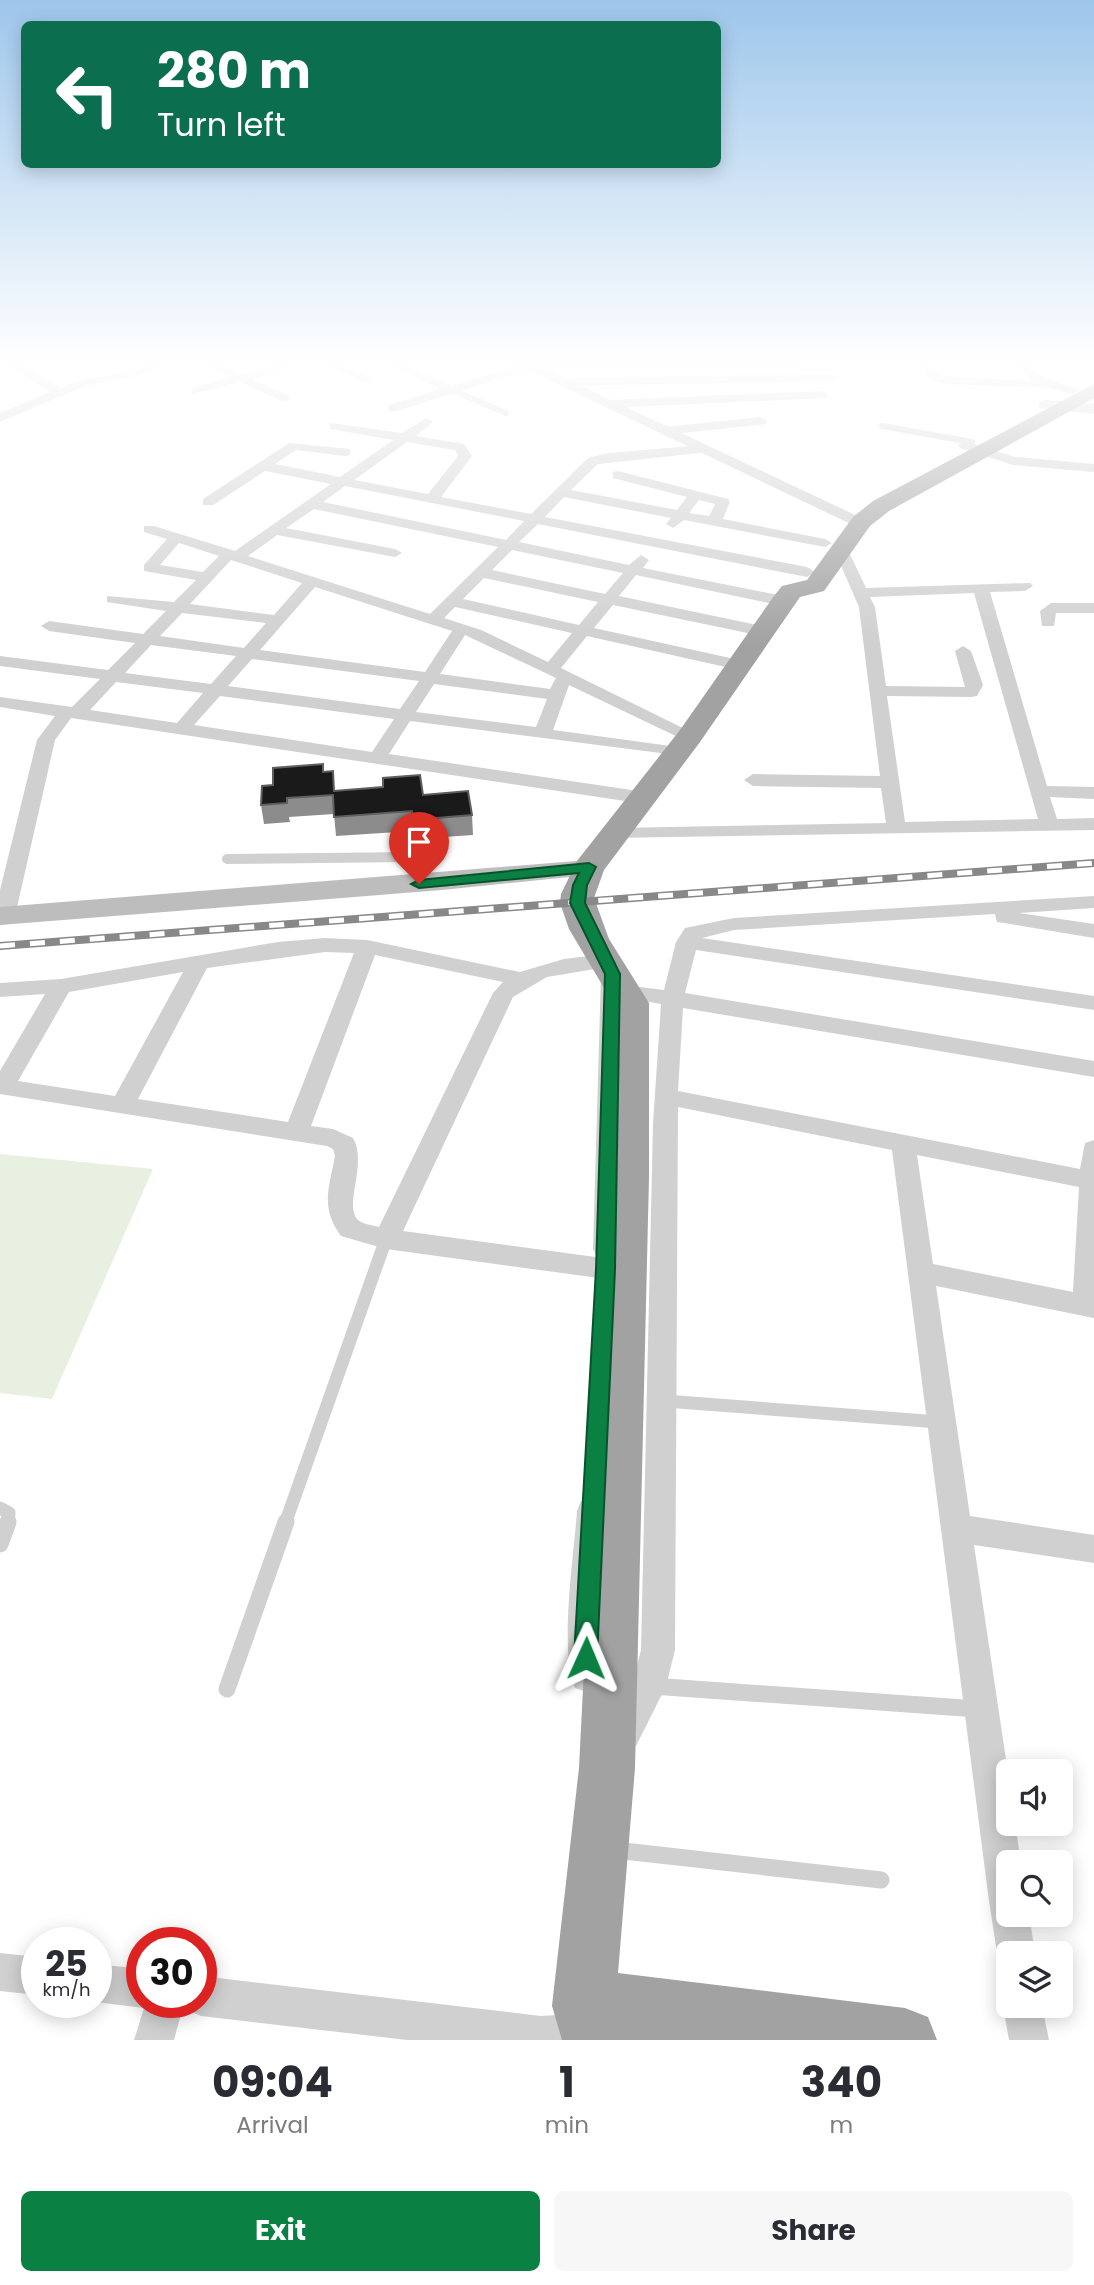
<!DOCTYPE html>
<html lang="en">
<head>
<meta charset="utf-8">
<style>
	:root { --surface:#fff; --page:#f7f7f7; --text:#2b2b33; --muted:#7c7c81; --accent:#0b8043 }
	body { margin:0; font-family:Poppins,sans-serif; background:var(--page); color:var(--text); height:100vh; display:flex; flex-direction:column; font-size:26px; white-space:nowrap }
	* { box-sizing:border-box; margin:0 }
	p { font-size:23px; color:var(--muted) }
	.icon { flex:none; width:38px; height:38px; fill:none; stroke:currentColor; stroke-width:2; stroke-linecap:round; stroke-linejoin:round }
	.map { position:relative; height:2040px; overflow:hidden }
	.side { display:flex; flex-direction:column; background:var(--surface); flex:1 }
	.side>* { flex:none }
	.banner { position:absolute; left:21px; top:21px; width:700px; height:147px; border-radius:10px; box-shadow:0 4px 18px #0003; background:#0b6e4f; color:#fff; overflow:hidden }
	.controls { position:absolute; left:996px; top:1759px; display:grid; gap:14px }
	.controls a { display:grid; place-items:center; width:77px; height:77px; border-radius:10px; background:var(--surface); box-shadow:0 4px 18px #0003; font-size:35px }
	.speed { position:absolute; left:21px; top:1927px; display:flex; gap:14px; font-size:35px; font-weight:700; text-align:center }
	.speed>* { display:grid; place-content:center; width:91px; height:91px; border-radius:50%; background:var(--surface); box-shadow:0 4px 18px #0003; line-height:1 }
	.speed small { font-size:18px; font-weight:400 }
	.speed .limit { border:10px solid #d22; background:#fff; color:#111 }
	.pin { position:absolute; display:grid; place-items:center; width:60px; height:60px; color:#fff; margin:-72px -30px; border-radius:50% 50% 50% 0; rotate:-45deg; box-shadow:0 0 7px #0007 }
	.pin .icon { rotate:45deg }
	.me { position:absolute; width:77px; margin:-38px; rotate:1deg; stroke-linejoin:round; filter:drop-shadow(0 0 5px #0008) }
	.turn { display:flex; align-items:center; gap:24px; height:147px; padding:0 21px; font-size:32px }
	.turn .icon { width:91px; height:91px; stroke-width:2.5 }
	.turn b { display:block; font-size:49px; line-height:60px }
	.eta { display:flex; justify-content:space-evenly; align-items:center; height:119px; text-align:center }
	.eta b { font-size:42px; font-weight:700; line-height:49px }
	.button { display:flex; gap:14px; margin-top:auto; padding:14px 21px }
	.button a { flex:1; height:80px; border-radius:10px; background:var(--accent); color:#fff; font-size:28px; font-weight:700; line-height:80px; text-align:center }
	.button a+a { background:var(--page); color:var(--text) }
	.map>svg:first-child { display:block }
	.green { fill:#e8f0e1 }
	.lines { fill:none; stroke-linecap:round; stroke-linejoin:round }
	.service-far3 { stroke:#d0d0d0; stroke-width:6 }
	.service-far2 { stroke:#d0d0d0; stroke-width:10 }
	.service-far1 { stroke:#d0d0d0; stroke-width:13 }
	.service { stroke:#d0d0d0; stroke-width:17 }
	.minor { fill:#d0d0d0; fill-rule:evenodd }
	.tertiary { fill:#d0d0d0; fill-rule:evenodd }
	.secondary { fill:#bdbdbd; fill-rule:evenodd }
	.trunk { fill:#a2a2a2; fill-rule:evenodd }
	.rail-casing { stroke:#888; stroke-width:8 }
	.rail { stroke:#fff; stroke-width:5; stroke-dasharray:15; stroke-linecap:butt }
	.wall { fill:#8c8c8c }
	.building { fill:#1a1a1a; stroke:#5f5f5f; stroke-width:2 }
	.route { fill:#0b8043; stroke:#07532c; stroke-width:2 }
</style>
</head>
<body>
<div class="map">
<svg width="1094" height="2040" viewBox="0 0 1094 2040">
	<rect width="100%" height="100%" fill="#fff"/>
	<polygon class="green" points="0,1154 153,1169 52,1399 0,1393"/>
	<g class="lines">
		<g class="service-far3">
			<polyline points="452,390 506,413"/>
			<polyline points="882,426 972,442"/>
		</g>
		<g class="service-far2">
			<polyline points="406,839 419,884"/>
			<polyline points="227,859 411,857"/>
		</g>
		<g class="service-far1">
			<polyline points="665,1401 939,1422"/>
			<polyline points="0,1508 9,1513 8,1524"/>
			<polyline points="285,1524 386,1239"/>
		</g>
		<g class="service">
			<polyline points="0,1544 8,1522"/>
			<polyline points="652,1686 978,1709"/>
			<polyline points="227,1689 286,1522"/>
			<polyline points="615,1850 881,1880"/>
		</g>
		<g class="minor">
			<path d="M0 359H13L61 388C85 377 111 377 135 369 149 364 157 359 172 359L142 375 85 386 0 422V413L50 392Z"/>
			<polygon points="60,359 73,359 77,363 71,367"/>
			<polygon points="194,359 210,359 242,374 294,359 313,359 252,379 288,395 290,398 284,402 240,382 192,394 192,388 230,377"/>
			<polygon points="314,359 330,359 374,379 364,382"/>
			<polygon points="379,359 395,359 452,386 527,362 849,359 853,362 847,366 528,370 393,412 389,411 389,405 440,389"/>
			<polygon points="918,359 930,359 938,374 944,376 1032,381 1011,359 1023,359 1039,375 1079,390 1073,394 1049,388 942,384 929,379"/>
			<polygon points="834,374 840,378 838,381 562,386 556,382 562,378"/>
			<polygon points="822,391 828,395 826,398 608,408 602,404 608,400"/>
			<polygon points="761,417 767,421 766,424 664,435 658,431 664,427"/>
			<path d="M427 418 433 422 416 436 464 444 472 456 441 497 531 514 588 458 608 453 703 445 708 446V452L598 464 571 490 677 510 687 497 613 478V472L618 471 728 499 730 502 723 519 825 539 832 543 825 547 684 520 673 528 666 524 671 518 564 497 545 517 807 567 815 572 807 577 538 524 519 542 629 565 641 555 649 560 643 568 783 596 791 601 783 606 636 575 619 596 762 626 770 631 762 636 613 605 594 628 739 660 747 665 739 670 587 636 561 668 699 736 696 740H684L569 685 553 730 678 747 687 752 684 756 410 721 389 754 645 792 652 794 655 798 652 802 645 804 71 718 55 740 15 916 11 921H0V890L37 740 55 716 0 707V697L72 707 100 679 0 666V656L108 670 135 643 49 631 41 626 49 621 143 634 166 611 107 602V596L174 602 196 580 144 571V565L167 539 144 532V526H154L235 551 331 484 265 471 213 505H203V499L289 443 350 449V455L345 456 296 450 275 464 340 477 393 440 330 429V423L402 433ZM407 442 455 450 458 456 428 494 354 480ZM345 486 524 521 506 540 323 502ZM699 500 715 504 709 516 689 513ZM314 509 498 547 430 614 248 556 277 535 395 557 402 553 395 549 286 528ZM179 543 219 556 203 572 160 565ZM512 550 623 573 605 594 492 570ZM231 560 234 561 302 583 274 615 190 604ZM484 578 598 602 579 625 463 599ZM315 587 452 631 425 672 260 650ZM455 607 572 633 548 662 481 630 444 618ZM182 613 266 623 244 648 160 636ZM465 635 556 678 550 689 440 674ZM151 645 236 656 211 684 125 673ZM252 659 419 681 400 709 228 686ZM116 682 203 693 177 723 90 710ZM434 684 547 699 536 727 416 712ZM220 696 394 719 372 752 194 725Z"/>
			<polygon points="965,441 1015,457 1094,464 1094,472 1013,465 960,448 958,445"/>
			<path d="M842 548 849 552 866 588 1030 583 1033 586 1025 591 990 592 1047 786 1094 787V799L1050 797 1057 819 1094 818V830L610 838 607 834 617 828 886 823 881 788 753 786 744 780 753 774 880 776 859 607 835 552ZM974 593 1038 819 905 822 887 696 971 697 977 696 983 685 971 651 963 646 955 651 965 687 886 686 875 607 870 597Z"/>
			<polygon points="1051,603 1094,603 1094,613 1056,613 1054,626 1042,626 1040,611"/>
			<path d="M1094 896V908L1019 913 1094 924V938L1004 923 997 922 995 914 734 930 702 938 1094 996V1010L696 950 685 993 1094 1061V1077L683 1008 678 1091 1080 1169 1085 1143 1094 1140V1318L936 1286 970 1516 1094 1535V1563L974 1545 1008 1773V1824H1015L1021 1862H1008V1914H1029L1035 1953H1008V1969L1002 1967 997 1953 989 1901 892 1150 678 1107 675 1650 666 1686 636 1746 624 1751 612 1746 607 1734 633 1681 641 1650 653 1124 661 1004 623 997 619 1249 615 1256 607 1259 616 1262 619 1269 616 1276 606 1279 386 1249 341 1236C320 1207 329 1189 335 1156L333 1149 327 1146 0 1094V1071L45 994 0 997V983L61 979 278 942 325 938 367 940 520 972 564 959 605 954 613 956 616 961 613 966 547 977 513 997 403 1231 603 1258 597 1256 593 1249 601 974 604 969H620L623 985 664 990 676 942 685 928 734 918ZM325 952 354 953 288 1122 138 1099 207 968ZM375 955 503 982 493 993 379 1227C372 1225 362 1224 358 1220 343 1205 368 1164 353 1138L333 1129 311 1126ZM183 972 115 1096 18 1081 69 992ZM917 1155 1079 1187 1073 1292 933 1264Z"/>
			<path d="M592 1497 603 1501 607 1511 602 1641 604 1676 599 1688 587 1692 575 1688C559 1649 574 1555 577 1511L581 1501Z"/>
			<polygon points="0,1953 37,1957 37,1995 0,1991"/>
			<polygon points="96,1964 142,1969 142,2002 201,2002 201,1976 541,2016 557,2015 586,2001 600,2007 606,2021 600,2035 591,2040 407,2040 201,2016 187,2010 184,2003 174,2040 134,2040 144,2008 95,2002"/>
			<polygon points="1008,1995 1008,2006 1042,2006 1049,2040 1009,2040 1003,2006"/>
		</g>
		<g class="tertiary">
			<polygon points="505,359 524,359 870,522 861,527 855,526"/>
			<polygon points="1044,400 1094,404 1094,414 1039,408 1039,402"/>
		</g>
		<polygon class="secondary" points="589,860 599,862 603,868 599,874 442,890 0,925 0,907"/>
		<polygon class="trunk" points="1094,384 1094,398 889,511 870,526 824,591 800,597 700,742 604,870 594,898 609,939 649,1003 649,1177 635,1768 618,1973 905,2008 928,2017 937,2040 562,2040 552,2006 579,1768 609,1177 613,1003 569,929 560,903 561,894 577,861 680,730 774,596 782,586 807,580 853,517 873,501"/>
		<g class="rail-casing">
			<polyline id="rail" points="0,946 1094,863"/>
		</g>
		<use href="#rail" class="rail"/>
	</g>
	<polygon class="wall" points="324,772 335,791 423,795 472,815 473,835 414,839 413,831 336,836 334,814 289,817 290,822 264,824 261,805 273,785"/>
	<polygon class="building" points="323,764 323,772 333,771 334,791 383,787 383,778 420,775 423,795 468,791 472,815 413,820 412,811 334,817 333,795 287,798 287,803 261,805 262,786 273,785 273,768"/>
	<linearGradient id="sky" x2="0" y2="1"><stop stop-color="#9dc6eb"/><stop offset="0.56" stop-color="#fff"/><stop offset="1" stop-color="#fff" stop-opacity="0"/></linearGradient>
	<rect width="1094" height="645" fill="url(#sky)"/>
	<polygon class="route" points="589,863 596,867 587,885 585,903 620,974 615,1269 597,1658 594,1666 586,1670 577,1666 574,1658 596,1269 605,974 570,903 573,885 579,873 419,888 411,884 419,880"/>
</svg>
<div class="controls">
<a><svg class="icon" aria-label="sound" viewBox="0 0 24 24"><path d="M4 9h4l5-4v14l-5-4H4zM17 9q2 3 0 6"/></svg></a>
<a><svg class="icon" aria-label="search" viewBox="0 0 24 24"><circle cx="10" cy="10" r="6"/><path d="M15 15l6 6"/></svg></a>
<a><svg class="icon" aria-label="layers" viewBox="0 0 24 24"><path d="M12 4l9 5-9 5-9-5zM3 14l9 5 9-5"/></svg></a>
</div>
<div class="speed"><div>25<small>km/h</small></div><div class="limit">30</div></div>
<div class="pin" style="left:419px;top:884px;background:#d93025"><svg class="icon" aria-label="arrive" viewBox="0 0 24 24"><path d="M6 21V4h12l-3 4 3 4H6"/></svg></div>
<svg class="me" style="left:586px;top:1658px" viewBox="-20 -20 40 40"><path d="M0-17L14 15 0 8-14 15z" fill="#0b8043" stroke="#fff" stroke-width="4"/></svg>
<div class="banner">
<div class="turn"><svg class="icon" aria-label="left" viewBox="0 0 24 24"><path d="M17 20v-9H6M10 6l-5 5 5 5"/></svg><div><b>280 m</b>Turn left</div></div>
</div>
</div>
<section class="side">
<div class="eta">
<div><b>09:04</b><p>Arrival</p></div>
<div><b>1</b><p>min</p></div>
<div><b>340</b><p>m</p></div>
</div>
<div class="button"><a>Exit</a><a>Share</a></div>
</section>
</body>
</html>
